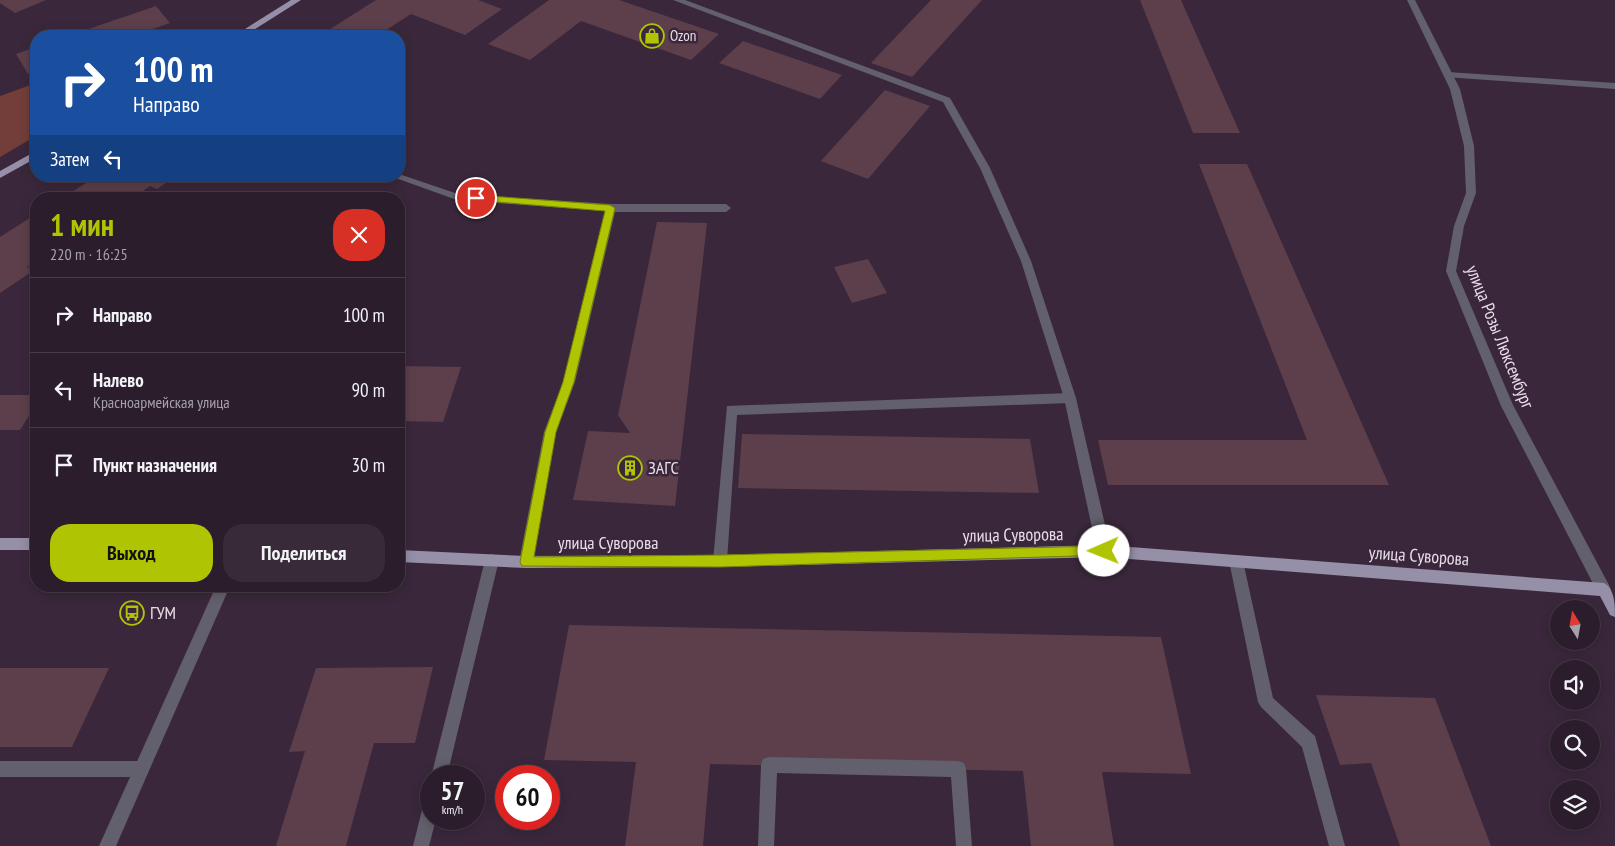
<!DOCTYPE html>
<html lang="ru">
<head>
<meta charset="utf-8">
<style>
	:root { --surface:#2c1d2c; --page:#382a38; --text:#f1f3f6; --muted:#a6a2a9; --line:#483b48; --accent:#afc503 }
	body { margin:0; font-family:"PT Sans Narrow",sans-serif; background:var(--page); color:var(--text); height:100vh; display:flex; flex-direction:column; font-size:19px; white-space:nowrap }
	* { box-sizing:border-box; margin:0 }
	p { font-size:16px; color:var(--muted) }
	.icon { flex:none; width:28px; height:28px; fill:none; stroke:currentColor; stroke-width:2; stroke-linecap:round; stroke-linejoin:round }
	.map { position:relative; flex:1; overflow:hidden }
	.sheet { position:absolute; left:30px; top:192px; width:375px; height:400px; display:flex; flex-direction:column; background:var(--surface); border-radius:20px; box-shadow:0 2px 12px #0003,0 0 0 1px var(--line) }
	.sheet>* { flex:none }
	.top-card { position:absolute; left:30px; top:30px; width:375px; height:152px; border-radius:20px; box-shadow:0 2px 12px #0003,0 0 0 1px var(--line); background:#1a4fa0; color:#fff; overflow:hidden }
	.needle { width:32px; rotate:349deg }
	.buttons { position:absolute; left:1550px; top:600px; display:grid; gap:10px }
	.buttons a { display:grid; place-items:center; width:50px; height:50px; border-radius:50%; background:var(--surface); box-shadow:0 2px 12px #0003,0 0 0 1px var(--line); font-size:25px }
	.speed { position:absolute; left:420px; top:765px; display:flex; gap:10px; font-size:25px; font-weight:700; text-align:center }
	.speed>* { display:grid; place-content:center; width:65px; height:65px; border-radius:50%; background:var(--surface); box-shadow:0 2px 12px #0003,0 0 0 1px var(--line); line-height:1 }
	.speed small { font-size:12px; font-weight:400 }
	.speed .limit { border:8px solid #d22; background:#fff; color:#111 }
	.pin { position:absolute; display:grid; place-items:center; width:42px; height:42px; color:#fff; margin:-21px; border:2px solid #fff; border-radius:50%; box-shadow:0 1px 5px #0007 }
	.me { position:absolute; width:55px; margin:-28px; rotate:269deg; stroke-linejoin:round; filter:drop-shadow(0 0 4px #0008) }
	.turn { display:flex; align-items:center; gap:18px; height:105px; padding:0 20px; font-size:22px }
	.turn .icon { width:65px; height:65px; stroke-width:2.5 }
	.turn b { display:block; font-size:35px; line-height:42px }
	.then { display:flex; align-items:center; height:48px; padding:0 20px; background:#0003; gap:10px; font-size:19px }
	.round { display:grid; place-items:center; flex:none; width:52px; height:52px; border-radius:20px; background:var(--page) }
	.head { display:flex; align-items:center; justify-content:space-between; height:85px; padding:0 20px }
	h1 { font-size:30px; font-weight:800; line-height:38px; color:var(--accent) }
	.cta { display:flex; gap:10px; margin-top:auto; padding:10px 20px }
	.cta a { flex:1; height:58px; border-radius:20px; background:var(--accent); color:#111; font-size:20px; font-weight:800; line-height:58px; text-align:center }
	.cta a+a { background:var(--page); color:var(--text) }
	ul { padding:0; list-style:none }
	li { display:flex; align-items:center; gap:15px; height:75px; padding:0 20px; border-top:1px solid var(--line) }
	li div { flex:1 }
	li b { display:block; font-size:19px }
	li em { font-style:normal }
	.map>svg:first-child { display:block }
	.green { fill:#733e39 }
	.building { fill:#5c3f4a }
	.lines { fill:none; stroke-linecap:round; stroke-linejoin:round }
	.service { fill:#62606c; fill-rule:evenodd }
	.minor { fill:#62606c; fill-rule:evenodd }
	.tertiary { fill:#62606c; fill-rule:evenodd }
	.primary { fill:#9590a8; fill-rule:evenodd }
	.route { fill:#afc503; stroke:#728002 }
	.labels { text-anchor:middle; stroke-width:5; stroke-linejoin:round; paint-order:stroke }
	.far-poi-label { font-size:15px; fill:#e9dde9; stroke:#3a273b; text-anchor:start }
	.street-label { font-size:18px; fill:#e9dde9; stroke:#3a273b }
	.poi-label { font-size:18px; fill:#e9dde9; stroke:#3a273b; text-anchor:start }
</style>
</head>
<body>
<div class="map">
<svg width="1615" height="846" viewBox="0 0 1615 846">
	<rect width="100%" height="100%" fill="#3a273b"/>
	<polygon class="green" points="36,83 36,136 0,157 0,96"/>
	<g class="building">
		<polygon points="0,0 46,0 15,13 0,3"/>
		<polygon points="376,0 478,0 502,9 465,35 411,14 377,36 319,36"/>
		<polygon points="549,0 619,0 719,34 691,60 581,21 530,60 488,44"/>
		<polygon points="931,0 982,0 912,77 871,63"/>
		<polygon points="1140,0 1181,0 1240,133 1193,133"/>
		<polygon points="156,6 170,23 133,36 68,36"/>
		<polygon points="743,41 842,75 820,99 719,63"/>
		<polygon points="36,47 36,71 28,74 16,54"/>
		<polygon points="885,90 930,106 868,179 821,161"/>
		<polygon points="1199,164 1247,164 1389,485 1108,485 1098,440 1307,440"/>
		<polygon points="97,176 176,176 157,189 150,186 131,199 61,199"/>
		<polygon points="36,214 36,261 27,267 33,271 0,293 0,237"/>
		<polygon points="657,222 707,223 675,506 573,500 588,431 630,433 618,415"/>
		<polygon points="868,259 887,293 852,303 834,267"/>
		<polygon points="401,366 461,367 443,422 399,421 399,372"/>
		<polygon points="0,395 36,395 36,405 20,430 0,430"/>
		<polygon points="742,434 1030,439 1039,493 738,488"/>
		<polygon points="569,625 1161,637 1191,774 1102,772 1114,846 1031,846 1023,771 710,764 703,846 625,846 636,762 544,760"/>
		<polygon points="433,667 415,743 374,743 346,846 276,846 305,751 289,752 316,668"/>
		<polygon points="0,668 109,668 72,747 0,747"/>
		<polygon points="1316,695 1435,698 1491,846 1400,846 1371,763 1340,765"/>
	</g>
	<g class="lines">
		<g class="service">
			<polygon points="1070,393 1074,395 1076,398 1074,401 1070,403 737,415 727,561 725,565 720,567 715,565 713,561 727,406"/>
			<polygon points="492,554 497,556 499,560 447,776 431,777 485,560 487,556"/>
			<polygon points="1236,555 1241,557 1243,561 1273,698 1315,736 1345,846 1329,846 1302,747 1261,707 1258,702 1229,561 1231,557"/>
			<polygon points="769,757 958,761 964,763 966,769 972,846 956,846 951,777 777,773 774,846 758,846 761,765 763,759"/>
			<polygon points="0,761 141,761 147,763 149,769 147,775 141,777 0,777"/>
			<polygon points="431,798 431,819 436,819 429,846 413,846 423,806 425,800"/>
		</g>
		<g class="minor">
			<polygon points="673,0 685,0 950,98 990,168 1031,261 1076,398 1111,551 1109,555 1104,557 1099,555 1097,551 1064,398 1021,261 980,168 943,102"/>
			<polygon points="1448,72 1615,83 1615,89 1445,77 1445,73"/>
			<polygon points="399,174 458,194 611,204 726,204 731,208 726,212 615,212 575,382 556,432 533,562 531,566 526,568 521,566 519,562 544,432 563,382 605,211 457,200 390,176 399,176"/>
			<polygon points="216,586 230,586 116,846 99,846"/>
		</g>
		<polygon class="tertiary" points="1407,0 1415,0 1460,89 1474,146 1476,193 1464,226 1456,271 1513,405 1609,585 1611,590 1609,595 1604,597 1599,595 1501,406 1446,271 1454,226 1466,193 1464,146 1450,89"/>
		<g class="primary">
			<polygon points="291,0 301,0 244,36 234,36"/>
			<polygon points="36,151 36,158 0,178 0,171"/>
			<rect x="0" y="538" width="36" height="12"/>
			<path d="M1104 545 1604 583C1615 589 1615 605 1615 617L1610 615 1600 596 1104 557 720 567 526 568 399 562V550L526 556 720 555Z"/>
		</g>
	</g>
	<polygon class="route" points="476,195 610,205 615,208 574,382 556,432 534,557 720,555 1104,546 1110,551 1108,555 720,567 522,566 520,562 545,432 563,382 605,211 473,200 473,196"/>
	<defs>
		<g id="shop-ring" transform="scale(1.25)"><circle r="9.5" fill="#3a273b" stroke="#afc503" stroke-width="1.5"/><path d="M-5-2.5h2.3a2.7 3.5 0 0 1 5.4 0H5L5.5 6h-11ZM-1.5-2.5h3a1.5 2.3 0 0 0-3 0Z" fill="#afc503"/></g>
		<g id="building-ring" transform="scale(1.25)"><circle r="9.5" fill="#3a273b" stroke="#afc503" stroke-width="1.5"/><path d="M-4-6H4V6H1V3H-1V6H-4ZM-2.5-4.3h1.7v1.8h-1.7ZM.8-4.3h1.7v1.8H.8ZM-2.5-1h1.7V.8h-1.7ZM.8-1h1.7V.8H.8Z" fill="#afc503"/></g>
		<g id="bus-ring" transform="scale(1.25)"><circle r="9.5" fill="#3a273b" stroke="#afc503" stroke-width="1.5"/><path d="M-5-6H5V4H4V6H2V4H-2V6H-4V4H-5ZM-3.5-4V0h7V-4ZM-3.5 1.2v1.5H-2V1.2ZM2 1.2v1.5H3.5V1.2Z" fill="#afc503"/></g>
	</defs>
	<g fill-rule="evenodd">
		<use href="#shop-ring" x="652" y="36"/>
		<use href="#building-ring" x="630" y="468"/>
		<use href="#bus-ring" x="132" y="613"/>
	</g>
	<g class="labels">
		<g class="far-poi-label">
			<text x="670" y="41">Ozon</text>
		</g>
		<g class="street-label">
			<text transform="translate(1500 337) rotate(68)" y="6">улица Розы Люксембург</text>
			<text transform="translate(1013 535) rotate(-1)" y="6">улица Суворова</text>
			<text x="608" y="549">улица Суворова</text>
			<text transform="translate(1419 556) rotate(4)" y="6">улица Суворова</text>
		</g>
		<g class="poi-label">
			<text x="648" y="474">ЗАГС</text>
			<text x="150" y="619">ГУМ</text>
		</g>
	</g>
</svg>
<div class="buttons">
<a><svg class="needle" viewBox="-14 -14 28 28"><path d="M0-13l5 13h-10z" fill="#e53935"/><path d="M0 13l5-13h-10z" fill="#a6a2a9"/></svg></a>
<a><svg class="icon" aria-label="sound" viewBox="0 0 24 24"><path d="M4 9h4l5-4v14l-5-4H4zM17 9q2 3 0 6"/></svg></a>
<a><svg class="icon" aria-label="search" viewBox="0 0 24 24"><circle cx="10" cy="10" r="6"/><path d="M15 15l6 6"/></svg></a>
<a><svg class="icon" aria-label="layers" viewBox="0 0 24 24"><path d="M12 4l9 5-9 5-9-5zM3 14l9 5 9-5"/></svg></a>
</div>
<div class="speed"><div>57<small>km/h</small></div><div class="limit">60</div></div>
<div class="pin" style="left:476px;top:198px;background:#d93025"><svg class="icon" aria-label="arrive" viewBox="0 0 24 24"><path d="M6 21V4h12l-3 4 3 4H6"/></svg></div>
<svg class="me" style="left:1104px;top:551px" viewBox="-20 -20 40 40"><circle r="19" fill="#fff"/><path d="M0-13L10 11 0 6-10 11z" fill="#afc503"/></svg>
<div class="top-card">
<div class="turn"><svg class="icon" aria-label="right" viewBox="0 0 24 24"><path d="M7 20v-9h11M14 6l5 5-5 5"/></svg><div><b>100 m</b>Направо</div></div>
<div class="then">Затем<svg class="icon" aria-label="left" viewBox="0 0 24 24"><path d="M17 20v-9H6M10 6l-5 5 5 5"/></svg></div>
</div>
<section class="sheet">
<div class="head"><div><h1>1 мин</h1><p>220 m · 16:25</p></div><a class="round" style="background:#d93025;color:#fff"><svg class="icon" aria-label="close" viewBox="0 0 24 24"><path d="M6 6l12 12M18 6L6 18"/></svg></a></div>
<ul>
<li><svg class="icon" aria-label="right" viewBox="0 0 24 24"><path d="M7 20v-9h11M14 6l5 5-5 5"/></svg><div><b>Направо</b></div><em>100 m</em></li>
<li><svg class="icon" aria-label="left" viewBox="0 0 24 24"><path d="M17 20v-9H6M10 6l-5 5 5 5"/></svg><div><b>Налево</b><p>Красноармейская улица</p></div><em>90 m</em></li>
<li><svg class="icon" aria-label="arrive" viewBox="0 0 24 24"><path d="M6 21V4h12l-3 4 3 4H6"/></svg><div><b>Пункт назначения</b></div><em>30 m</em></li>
</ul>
<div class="cta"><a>Выход</a><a>Поделиться</a></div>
</section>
</div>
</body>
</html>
